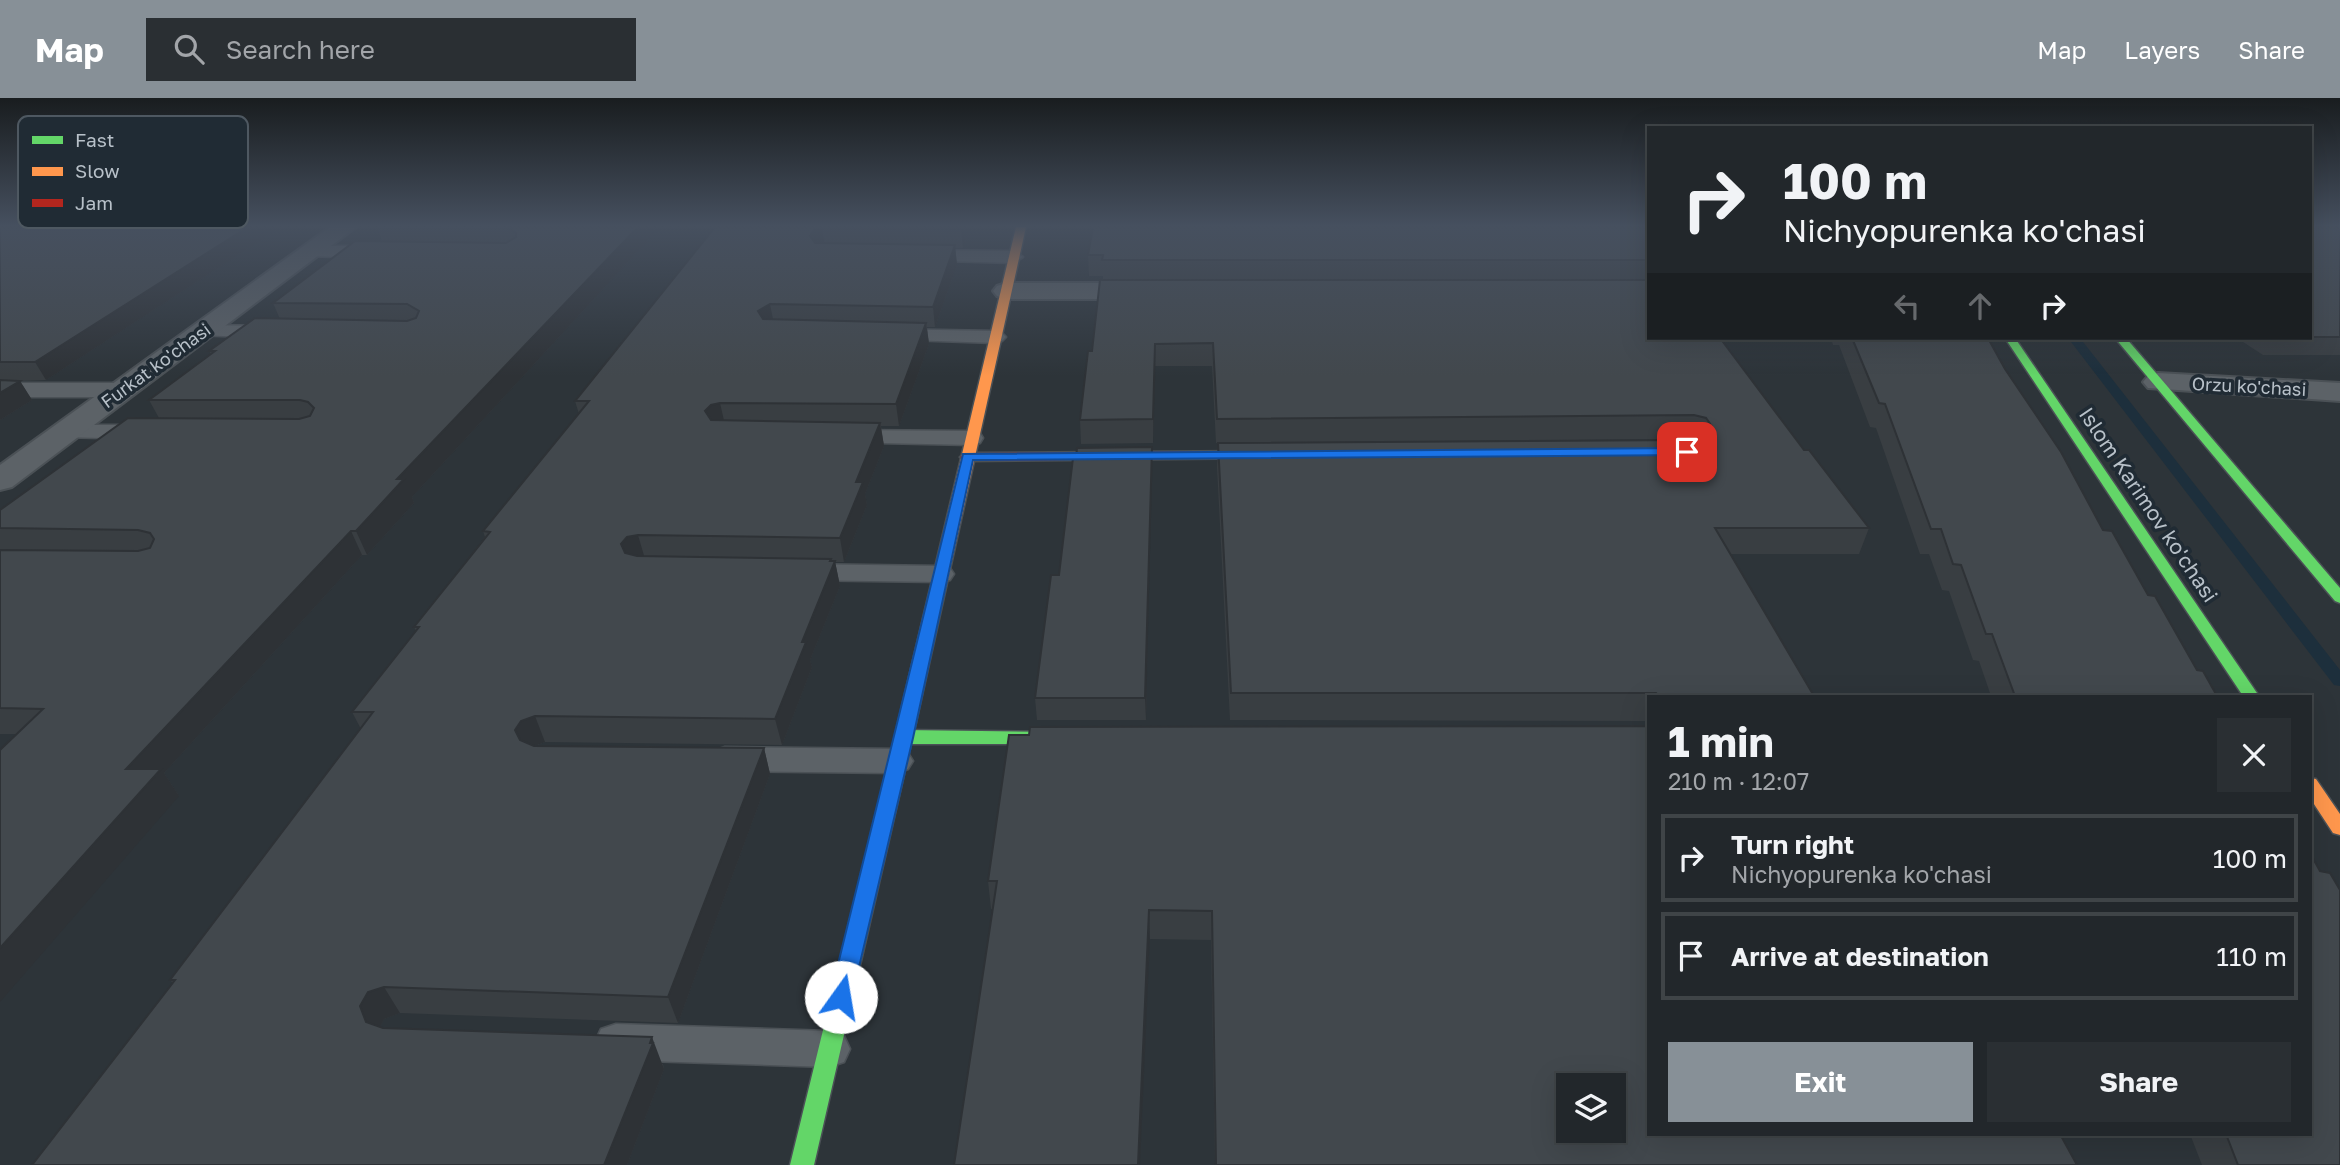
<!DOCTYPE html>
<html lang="en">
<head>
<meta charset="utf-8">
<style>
	:root { --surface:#22272b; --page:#2a2f33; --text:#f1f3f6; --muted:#a2a5a9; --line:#3f4447; --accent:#879097 }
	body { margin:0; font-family:"Golos Text",sans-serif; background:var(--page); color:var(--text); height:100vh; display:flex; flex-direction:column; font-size:26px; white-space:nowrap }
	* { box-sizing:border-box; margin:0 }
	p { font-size:23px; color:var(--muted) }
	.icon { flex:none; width:38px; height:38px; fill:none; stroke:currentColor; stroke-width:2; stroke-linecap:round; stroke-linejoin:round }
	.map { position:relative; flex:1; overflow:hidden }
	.sheet { position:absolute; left:1647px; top:597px; width:665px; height:441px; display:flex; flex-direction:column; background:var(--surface); border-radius:0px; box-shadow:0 7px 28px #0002,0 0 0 2px var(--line) }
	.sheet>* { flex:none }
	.guide { position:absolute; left:1647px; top:28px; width:665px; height:214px; border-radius:0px; box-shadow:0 7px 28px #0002,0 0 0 2px var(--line); background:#22272b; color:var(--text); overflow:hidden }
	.buttons { position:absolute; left:1556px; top:975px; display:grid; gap:14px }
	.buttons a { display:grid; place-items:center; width:70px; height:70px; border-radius:0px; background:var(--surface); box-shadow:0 7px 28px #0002,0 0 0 2px var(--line); font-size:35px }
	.pin { position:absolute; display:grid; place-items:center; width:60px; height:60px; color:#fff; margin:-30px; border-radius:14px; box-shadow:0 4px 10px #0006 }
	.me { position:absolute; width:77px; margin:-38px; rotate:13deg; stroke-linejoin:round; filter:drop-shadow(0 0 5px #0008) }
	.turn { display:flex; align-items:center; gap:24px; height:147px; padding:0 21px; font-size:32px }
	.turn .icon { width:91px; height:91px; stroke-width:2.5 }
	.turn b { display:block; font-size:49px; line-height:60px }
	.lanes { display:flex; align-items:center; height:66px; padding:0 21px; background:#0003; justify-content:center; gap:35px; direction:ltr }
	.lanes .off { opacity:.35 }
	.round { display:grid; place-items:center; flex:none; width:74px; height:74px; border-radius:0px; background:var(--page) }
	.headline { display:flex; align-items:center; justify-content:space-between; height:119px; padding:0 21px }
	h1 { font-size:42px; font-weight:700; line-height:52px }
	.action { display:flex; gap:14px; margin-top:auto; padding:14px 21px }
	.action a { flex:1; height:80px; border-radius:0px; background:var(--accent); color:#fff; font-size:28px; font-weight:700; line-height:80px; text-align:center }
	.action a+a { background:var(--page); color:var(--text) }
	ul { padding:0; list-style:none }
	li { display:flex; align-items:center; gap:21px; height:88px; margin:0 14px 10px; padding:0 7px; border:4px solid var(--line); border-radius:0px }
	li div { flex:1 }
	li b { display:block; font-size:26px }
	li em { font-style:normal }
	header { display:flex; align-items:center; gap:42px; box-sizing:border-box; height:98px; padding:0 35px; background:var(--accent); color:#fff }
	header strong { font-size:33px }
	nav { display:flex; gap:38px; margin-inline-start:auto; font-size:24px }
	.search { width:490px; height:63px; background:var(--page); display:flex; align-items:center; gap:18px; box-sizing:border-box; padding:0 24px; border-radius:0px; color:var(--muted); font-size:26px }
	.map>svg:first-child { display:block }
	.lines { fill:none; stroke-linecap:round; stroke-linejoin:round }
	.stream { fill:#1d2f3c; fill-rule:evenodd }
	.lane-casing { stroke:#4b5156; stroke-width:3 }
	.street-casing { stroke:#4b5156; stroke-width:4 }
	.fast-casing { stroke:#4b5156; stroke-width:3 }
	.slow-casing { stroke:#4b5156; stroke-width:3 }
	.jam-casing { stroke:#4b5156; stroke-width:3 }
	.lane { fill:#5c6267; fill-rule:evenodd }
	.street { fill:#5c6267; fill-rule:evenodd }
	.fast { fill:#63d668; fill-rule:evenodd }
	.slow { fill:#ff974d; fill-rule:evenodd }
	.jam { fill:#b3261e; fill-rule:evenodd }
	.wall { fill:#393e42 }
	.shaded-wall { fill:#2e3236 }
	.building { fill:#42484d; stroke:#2e3236; stroke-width:2; fill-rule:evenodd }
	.route { fill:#1a73e8; stroke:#114b97; stroke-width:2 }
	.labels { text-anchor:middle; stroke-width:7; stroke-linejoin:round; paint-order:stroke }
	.far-street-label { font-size:18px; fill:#b8c1c9; stroke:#202b34 }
	.street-label { font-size:21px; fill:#b8c1c9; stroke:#202b34 }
	.key { fill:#202b34; stroke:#4e5861; stroke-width:2 }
	.key-label { font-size:19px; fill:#b8c1c9 }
</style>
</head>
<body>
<header>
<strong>Map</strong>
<div class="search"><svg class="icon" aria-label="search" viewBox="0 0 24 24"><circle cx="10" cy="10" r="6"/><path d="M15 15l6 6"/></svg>Search here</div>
<nav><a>Map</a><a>Layers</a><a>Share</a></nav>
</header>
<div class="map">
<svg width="2340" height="1067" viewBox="0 0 2340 1067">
	<rect width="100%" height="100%" fill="#2d3439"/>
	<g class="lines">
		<polygon class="stream" points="2068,240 2080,240 2340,572 2340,588 2334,587"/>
		<g class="lane-casing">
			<g id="lane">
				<polygon points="311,148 378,148 387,154 378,160 304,158 302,154"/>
				<polygon points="916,152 1014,153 1023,159 1014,165 909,162 907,158"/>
				<polygon points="203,227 276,228 283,230 286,234 283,238 276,240 196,237 193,233 196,229"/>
				<polygon points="887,231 995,233 1002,235 1006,239 1002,243 995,245 880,241 876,237 880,233"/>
				<polygon points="0,285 123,285 131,287 134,292 131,297 123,299 0,299"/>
				<polygon points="65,327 149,327 157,329 161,334 157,339 149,341 57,339 53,334 57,329"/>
				<polygon points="842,332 971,333 980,335 983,340 980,345 971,347 834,344 830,339 834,334"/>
				<polygon points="797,466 940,468 950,470 954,476 950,482 940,484 797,482 787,480 783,474 787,468"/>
				<polygon points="725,649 896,651 908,655 913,663 908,671 896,675 725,673 713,669 708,661 713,653"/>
				<polygon points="616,926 829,933 844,938 850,951 844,964 829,969 616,962 601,957 595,944 601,931"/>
			</g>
		</g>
		<g class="street-casing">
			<g id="street">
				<polygon points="330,129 356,129 12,389 0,392 0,367"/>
				<polygon points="1006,185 1151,185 1160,188 1164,193 1160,198 1151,201 1006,201 997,198 993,193 997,188"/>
				<polygon points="2158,275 2340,285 2340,303 2148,290 2143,284 2148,278"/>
			</g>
		</g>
		<g class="fast-casing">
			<g id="fast">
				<polygon points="2005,240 2015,240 2259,598 2243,598"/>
				<polygon points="2115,240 2126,240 2340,490 2340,505 2335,503"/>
				<polygon points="904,632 1059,634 1065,636 1068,640 1065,644 1059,646 911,646 814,1067 790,1067 895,638 898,634"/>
			</g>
		</g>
		<g class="slow-casing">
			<g id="slow">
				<polygon points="1016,129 1026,129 913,638 910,642 898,642 895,638"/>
				<polygon points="2310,680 2316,681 2340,716 2340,737 2333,735 2310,700"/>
			</g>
		</g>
		<g class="jam-casing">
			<polygon id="jam" points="1270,353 1277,357 1275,360 967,363 960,359 967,355"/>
		</g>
		<use href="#lane" class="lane"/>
		<use href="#street" class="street"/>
		<use href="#fast" class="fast"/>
		<use href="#slow" class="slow"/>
		<use href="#jam" class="jam"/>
	</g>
	<g class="wall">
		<polygon points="0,129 281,129 46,282 20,283 32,302 0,322"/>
		<polygon points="377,129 660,129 412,399 414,405 367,457 362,457 164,675 179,698 17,636 0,636 0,412 159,320 149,302 211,256 209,253 280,221 273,205 382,143"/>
		<polygon points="715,129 971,129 963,150 955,150 957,167 935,229 927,229 929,246 899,328 881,328 884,348 865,396 867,407 844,464 835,464 840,488 810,562 812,569 782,647 545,644 535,648 764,650 770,676 678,925 400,915 384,921 380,929 663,966 664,971 627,1067 173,885 170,882 361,631 352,614 416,533 414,529 485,439 483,433 579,316 575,303"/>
		<polygon points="1648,129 1648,240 1804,352 1869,430 1859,456 1730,456 1814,598 1648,598 1648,623 1230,622 1217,369 1218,345 1690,342 1687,341 1216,345 1212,268 1155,268 1153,345 1081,346 1080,322 1103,182 1103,178 1089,178 1088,157"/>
		<polygon points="2310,129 2340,129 2340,257 2263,257 2237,240 2310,240"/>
		<polygon points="1831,240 1981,240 2005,271 2103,432 2197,572 2217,598 1991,598 1979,563 1973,562 1949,493 1942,492 1929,456 1920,456 1876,330 1870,329 1839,247 1833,247"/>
		<polygon points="1152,349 1146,622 1037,622 1035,600 1059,477"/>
		<polygon points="1648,628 2077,1067 1215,1067 1211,842 1150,841 991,811 988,783"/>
		<polygon points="2190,1036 2310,1036 2340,1067 2202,1067"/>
	</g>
	<g class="shaded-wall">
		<polygon points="248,129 281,129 46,282 35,264"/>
		<polygon points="638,129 660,129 412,399 414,405 367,457 356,433 397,381"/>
		<polygon points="962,129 971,129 963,150 961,131"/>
		<polygon points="822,130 825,149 817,151 810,138 814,132"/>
		<polygon points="955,147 957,167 935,229 933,209"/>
		<polygon points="770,206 774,226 762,233 758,213"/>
		<polygon points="926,225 929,246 899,328 896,306"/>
		<polygon points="1155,246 1155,268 1153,345 1153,321"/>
		<polygon points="20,283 32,302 0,322 0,295"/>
		<polygon points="720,305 725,327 716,329 705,313 711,307"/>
		<polygon points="880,325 884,348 865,396 867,407 844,464 840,440 856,384"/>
		<polygon points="1152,349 1152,370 1146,622 1145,600"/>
		<polygon points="351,433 362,457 164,675 179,698 0,904 0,850 126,671"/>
		<polygon points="638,437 645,461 629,471 621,446 627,439"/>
		<polygon points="831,461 833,469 835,463 840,488 810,562 812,569 782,647 775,621"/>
		<polygon points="535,618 545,644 532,649 526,658 515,632 521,623"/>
		<polygon points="764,650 770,676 678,925 668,899"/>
		<polygon points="1149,812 1150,841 1140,1067 1138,1067"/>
		<polygon points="384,889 400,915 384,921 377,935 366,924 360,908 368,894"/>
		<polygon points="652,939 664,971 627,1067 604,1067"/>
	</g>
	<g class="building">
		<polygon points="0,129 248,129 35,264 0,264"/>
		<polygon points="507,129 638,129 397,381 404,381 356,433 351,433 126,671 161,671 0,850 0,652 43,611 0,610 0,452 138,453 150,450 154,441 150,435 138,432 0,430 0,412 128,320 299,321 310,318 314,310 308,304 300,302 149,302 215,253 209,253 255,220 407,223 416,220 419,213 407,206 273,205 355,143 506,145 516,139 516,135"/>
		<polygon points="715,129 962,129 961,131 822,130 814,132 810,138 815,145 955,147 933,209 770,206 758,213 763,221 926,225 896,306 720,305 711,307 705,313 711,322 880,325 856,384 863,384 840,440 638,437 627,439 621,446 625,455 637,458 831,461 830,463 835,463 802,544 806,544 775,621 535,618 521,623 515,632 520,642 534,648 764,650 668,899 384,889 368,894 360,908 366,924 383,930 652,939 650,945 653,945 604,1067 32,1067 175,882 170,882 373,614 352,614 419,529 414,529 490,434 483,433 589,303 575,303"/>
		<polygon points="1093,129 1648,129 1648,162 1102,162 1103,157 1088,157"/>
		<rect x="2310" y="129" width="30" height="110"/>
		<polygon points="1100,182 1648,182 1648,240 1720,240 1804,352 1809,352 1869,430 1715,430 1814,598 1659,598 1656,595 1231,595 1218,345 1694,342 1706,339 1713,330 1706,320 1694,317 1217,321 1213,245 1155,246 1153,321 1080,322 1088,253 1092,253"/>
		<polygon points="1852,240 1981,240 1982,241 1989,242 2005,271 2061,354 2103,432 2112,433 2148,497 2155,498 2197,572 2203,573 2217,598 2015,598 1992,536 1986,536 1961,467 1953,466 1941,431 1931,431 1885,306 1879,305"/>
		<polygon points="0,282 20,283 0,295"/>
		<polygon points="1152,349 1145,600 1035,600 1051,477 1059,477 1073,360 1076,360 1077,350"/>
		<path d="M1648 628V1036H2060L2077 1067H1216L1212 813 1149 812 1138 1067H954L997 783H988L1009 637H1029L1030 629ZM1568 987H1614V1032H1568Z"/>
		<polygon points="2310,755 2320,773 2330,775 2340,792 2340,1067 2238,1067 2226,1036 2310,1036"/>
	</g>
	<linearGradient id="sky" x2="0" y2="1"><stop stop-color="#191d1f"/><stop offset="0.46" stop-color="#46505f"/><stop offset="1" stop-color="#46505f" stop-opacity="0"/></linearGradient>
	<rect width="2340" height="278" fill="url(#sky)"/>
	<polygon class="route" points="1687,350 1692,351 1692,357 973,362 913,640 852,899 849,905 841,908 833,905 830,899 963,356"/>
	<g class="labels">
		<g class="far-street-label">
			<text transform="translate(156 268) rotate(-36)" y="6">Furkat ko'chasi</text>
			<text transform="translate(2249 289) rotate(3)" y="6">Orzu ko'chasi</text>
		</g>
		<g class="street-label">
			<text transform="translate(2148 407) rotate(56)" y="7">Islom Karimov ko'chasi</text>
		</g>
	</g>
	<rect x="18" y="18" width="230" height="112" rx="10" class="key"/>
	<rect x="32" y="38" width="31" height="8" fill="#63d668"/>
	<rect x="32" y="69" width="31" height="9" fill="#ff974d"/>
	<rect x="32" y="101" width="31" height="8" fill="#b3261e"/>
	<g class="key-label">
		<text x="75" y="49">Fast</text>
		<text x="75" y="80">Slow</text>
		<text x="75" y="112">Jam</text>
	</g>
</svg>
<div class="buttons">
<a><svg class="icon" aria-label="layers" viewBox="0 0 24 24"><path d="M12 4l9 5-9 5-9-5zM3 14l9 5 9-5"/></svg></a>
</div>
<div class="pin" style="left:1687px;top:354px;background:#d93025"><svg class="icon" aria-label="arrive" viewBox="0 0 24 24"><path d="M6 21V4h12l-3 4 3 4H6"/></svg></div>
<svg class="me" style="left:841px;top:899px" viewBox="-20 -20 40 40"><circle r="19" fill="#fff"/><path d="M0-13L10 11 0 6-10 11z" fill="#1a73e8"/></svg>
<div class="guide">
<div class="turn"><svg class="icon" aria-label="right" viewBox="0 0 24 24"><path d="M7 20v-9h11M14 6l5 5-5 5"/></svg><div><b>100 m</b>Nichyopurenka ko'chasi</div></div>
<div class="lanes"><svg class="icon off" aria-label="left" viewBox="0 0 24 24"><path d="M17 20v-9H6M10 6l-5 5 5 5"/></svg><svg class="icon off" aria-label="ahead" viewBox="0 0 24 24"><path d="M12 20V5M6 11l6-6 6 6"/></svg><svg class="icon" aria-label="right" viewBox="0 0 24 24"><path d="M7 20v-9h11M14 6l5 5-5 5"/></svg></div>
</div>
<section class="sheet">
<div class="headline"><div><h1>1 min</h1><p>210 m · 12:07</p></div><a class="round"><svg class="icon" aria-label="close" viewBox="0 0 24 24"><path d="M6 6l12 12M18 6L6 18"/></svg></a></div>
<ul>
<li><svg class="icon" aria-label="right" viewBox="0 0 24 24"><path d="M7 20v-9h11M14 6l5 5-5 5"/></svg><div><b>Turn right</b><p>Nichyopurenka ko'chasi</p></div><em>100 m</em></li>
<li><svg class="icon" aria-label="arrive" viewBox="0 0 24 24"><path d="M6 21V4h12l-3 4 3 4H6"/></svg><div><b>Arrive at destination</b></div><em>110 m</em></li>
</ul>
<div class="action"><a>Exit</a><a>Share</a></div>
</section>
</div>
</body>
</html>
